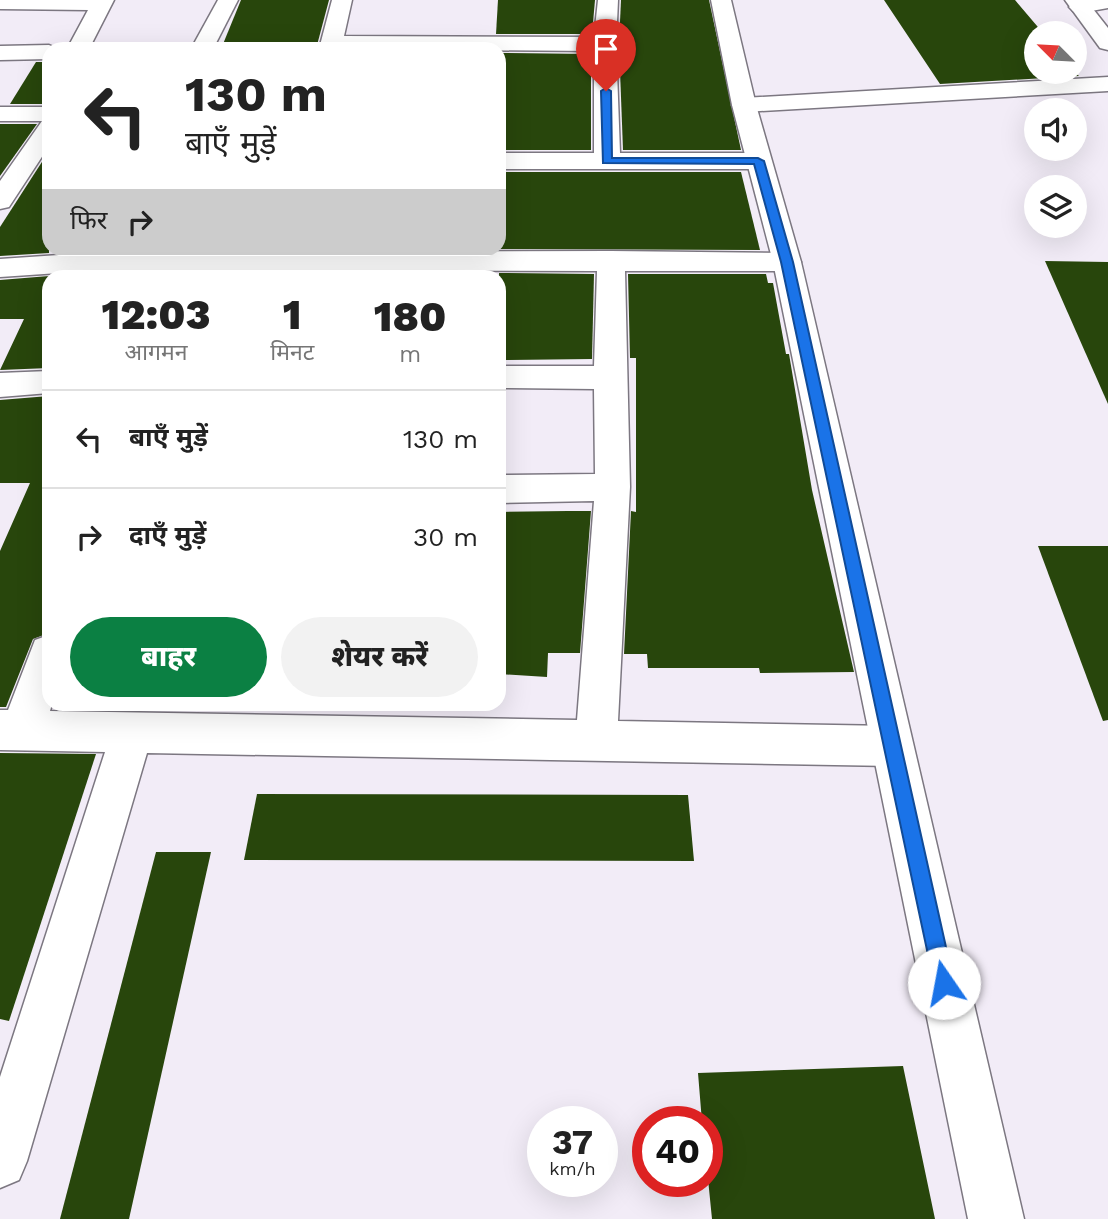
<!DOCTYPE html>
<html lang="hi">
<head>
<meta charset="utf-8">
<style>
	:root { --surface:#fff; --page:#f2f2f2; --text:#222; --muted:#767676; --line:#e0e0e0; --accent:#0b8043 }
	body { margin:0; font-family:"Work Sans","Noto Sans Devanagari",sans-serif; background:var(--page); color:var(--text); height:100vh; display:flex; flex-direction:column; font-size:26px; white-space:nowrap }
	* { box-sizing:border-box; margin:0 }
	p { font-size:23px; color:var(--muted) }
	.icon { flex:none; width:38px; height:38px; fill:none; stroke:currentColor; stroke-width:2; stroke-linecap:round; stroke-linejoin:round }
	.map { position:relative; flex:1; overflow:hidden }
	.panel { position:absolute; left:42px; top:270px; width:464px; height:441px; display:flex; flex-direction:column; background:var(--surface); border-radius:21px; box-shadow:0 7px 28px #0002 }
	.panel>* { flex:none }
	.top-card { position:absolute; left:42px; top:42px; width:464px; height:214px; border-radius:21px; box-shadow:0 7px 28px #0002; background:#fff; color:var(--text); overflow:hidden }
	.needle { width:46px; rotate:294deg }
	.buttons { position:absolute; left:1024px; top:21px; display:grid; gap:14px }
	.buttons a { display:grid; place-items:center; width:63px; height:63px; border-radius:50%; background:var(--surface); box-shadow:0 7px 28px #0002; font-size:35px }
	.speed { position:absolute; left:527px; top:1106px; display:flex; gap:14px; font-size:35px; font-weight:700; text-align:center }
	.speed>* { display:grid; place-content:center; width:91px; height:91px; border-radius:50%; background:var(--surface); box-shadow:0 7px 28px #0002; line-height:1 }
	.speed small { font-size:18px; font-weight:400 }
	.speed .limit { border:10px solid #d22; background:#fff; color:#111 }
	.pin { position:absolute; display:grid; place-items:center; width:60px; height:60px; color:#fff; margin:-72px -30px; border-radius:50% 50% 50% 0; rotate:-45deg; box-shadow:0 0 7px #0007 }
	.pin .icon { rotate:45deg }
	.me { position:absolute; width:77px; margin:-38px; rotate:348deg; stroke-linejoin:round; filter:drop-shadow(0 0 5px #0008) }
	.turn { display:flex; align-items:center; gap:24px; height:147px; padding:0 28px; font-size:32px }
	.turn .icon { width:91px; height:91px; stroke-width:2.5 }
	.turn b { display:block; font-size:49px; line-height:60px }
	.then { display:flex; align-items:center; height:66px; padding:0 28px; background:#0003; gap:14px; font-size:26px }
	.eta { display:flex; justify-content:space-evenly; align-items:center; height:119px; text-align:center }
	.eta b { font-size:42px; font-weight:800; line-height:49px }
	.button { display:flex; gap:14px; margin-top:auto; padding:14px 28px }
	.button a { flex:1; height:80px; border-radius:42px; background:var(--accent); color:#fff; font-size:28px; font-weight:800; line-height:80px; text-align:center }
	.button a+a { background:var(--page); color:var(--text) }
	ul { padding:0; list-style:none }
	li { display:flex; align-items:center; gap:21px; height:98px; padding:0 28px; border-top:2px solid var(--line) }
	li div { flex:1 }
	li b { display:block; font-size:26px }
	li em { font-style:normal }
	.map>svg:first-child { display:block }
	.building { fill:#28460c }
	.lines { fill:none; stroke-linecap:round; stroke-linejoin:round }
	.street-casing { stroke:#7c7781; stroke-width:3 }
	.secondary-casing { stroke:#7c7781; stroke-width:3 }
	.street { fill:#fff; fill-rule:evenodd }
	.secondary { fill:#fff; fill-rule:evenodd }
	.route { fill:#1a73e8; stroke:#114b97; stroke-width:2 }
</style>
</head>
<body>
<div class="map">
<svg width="1108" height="1219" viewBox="0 0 1108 1219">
	<rect width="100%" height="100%" fill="#f2ecf7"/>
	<g class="building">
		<polygon points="241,0 329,0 316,49 221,49"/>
		<polygon points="498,0 595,0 592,34 496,34"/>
		<polygon points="621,0 709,0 741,150 623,150 619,44"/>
		<polygon points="884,0 1015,0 1043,33 1036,33 1036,72 1074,71 1079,76 940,84"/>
		<polygon points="499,53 591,54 591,150 499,150"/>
		<polygon points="36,62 49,62 49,104 10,104"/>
		<polygon points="0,124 37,124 0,176"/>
		<polygon points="49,151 49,253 0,256 0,227"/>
		<polygon points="499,172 741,172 760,250 499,249"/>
		<polygon points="1045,261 1108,262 1108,404"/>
		<polygon points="499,273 594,274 592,359 499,360"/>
		<polygon points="628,274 766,274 768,283 773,283 786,354 789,354 812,490 854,672 760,673 759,668 648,668 647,654 624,654 631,511 636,512 636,358 630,358"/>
		<polygon points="49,276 49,368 0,370 24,319 0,319 0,280"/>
		<polygon points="49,396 49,633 33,639 6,707 0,707 0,551 30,483 0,483 0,400"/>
		<polygon points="568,511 591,511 580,653 548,653 547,677 499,674 499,512"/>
		<polygon points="1038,546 1108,546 1108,720 1103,721"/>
		<polygon points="0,753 96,754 9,1021 0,1019"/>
		<polygon points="257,794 688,795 694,861 244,860"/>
		<polygon points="156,852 211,852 129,1219 60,1219"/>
		<polygon points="903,1066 935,1219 712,1219 707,1169 707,1122 702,1122 698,1073"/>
	</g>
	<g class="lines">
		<g class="street-casing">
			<g id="street">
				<polygon points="0,0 114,0 89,49 67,49 88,10 0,9"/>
				<polygon points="218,0 238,0 213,49 191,49"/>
				<polygon points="332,0 352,0 344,36 594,37 598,0 618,0 616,44 620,153 758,153 767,156 771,161 767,166 758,169 499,169 499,153 594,153 594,51 319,49"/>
				<polygon points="1084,0 1108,0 1108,8 1080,13 1073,11 1069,7 1073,3"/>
				<polygon points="49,45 58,49 49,49 49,59 0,60 0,46"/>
				<polygon points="1108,77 1108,91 744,112 736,110 732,105 736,100 744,98"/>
				<polygon points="0,107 49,107 49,146 9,207 0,209 0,181 42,121 0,121"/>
				<polygon points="611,251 787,253 797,256 801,262 797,268 787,271 625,271 630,487 618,721 892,726 907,732 913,746 907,760 892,766 147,753 27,1161 19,1180 0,1188 0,1077 105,752 0,750 0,710 8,710 35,640 49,635 49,704 52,704 50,711 577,720 594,501 499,503 499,475 595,474 594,389 499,388 499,366 594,366 597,271 103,270 0,277 0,259 103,252"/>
				<polygon points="49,371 49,393 0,397 0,373"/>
			</g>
		</g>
		<g class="secondary-casing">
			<g id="secondary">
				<polygon points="711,0 731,0 756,105 801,262 1024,1219 968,1219 773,262 732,105"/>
				<polygon points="1065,0 1086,0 1108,28 1108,50 1100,48"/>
			</g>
		</g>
		<use href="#street" class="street"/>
		<use href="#secondary" class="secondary"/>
	</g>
	<polygon class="route" points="606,88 611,91 612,158 758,158 764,161 793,262 954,983 951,990 944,993 937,990 934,983 781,262 754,164 603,163 601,91"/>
</svg>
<div class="buttons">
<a><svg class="needle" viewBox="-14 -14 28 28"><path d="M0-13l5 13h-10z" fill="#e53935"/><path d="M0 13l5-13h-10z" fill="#767676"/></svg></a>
<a><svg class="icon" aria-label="sound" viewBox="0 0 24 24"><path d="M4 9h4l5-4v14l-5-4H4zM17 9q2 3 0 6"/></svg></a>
<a><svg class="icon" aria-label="layers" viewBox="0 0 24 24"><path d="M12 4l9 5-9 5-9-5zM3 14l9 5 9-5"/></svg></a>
</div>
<div class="speed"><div>37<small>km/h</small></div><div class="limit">40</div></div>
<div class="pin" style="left:606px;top:91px;background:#d93025"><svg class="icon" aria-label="arrive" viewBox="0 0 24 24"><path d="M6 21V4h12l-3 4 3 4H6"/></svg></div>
<svg class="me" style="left:944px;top:983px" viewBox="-20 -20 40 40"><circle r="19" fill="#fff"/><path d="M0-13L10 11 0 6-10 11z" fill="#1a73e8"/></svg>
<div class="top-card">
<div class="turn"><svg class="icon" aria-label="left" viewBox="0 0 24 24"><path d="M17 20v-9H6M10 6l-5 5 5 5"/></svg><div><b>130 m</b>बाएँ मुड़ें</div></div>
<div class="then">फिर<svg class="icon" aria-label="right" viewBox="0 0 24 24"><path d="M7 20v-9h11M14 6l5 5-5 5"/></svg></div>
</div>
<section class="panel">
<div class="eta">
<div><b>12:03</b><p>आगमन</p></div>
<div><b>1</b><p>मिनट</p></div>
<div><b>180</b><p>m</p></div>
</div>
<ul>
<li><svg class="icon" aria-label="left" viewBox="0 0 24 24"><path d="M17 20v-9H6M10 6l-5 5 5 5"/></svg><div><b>बाएँ मुड़ें</b></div><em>130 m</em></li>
<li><svg class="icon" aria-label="right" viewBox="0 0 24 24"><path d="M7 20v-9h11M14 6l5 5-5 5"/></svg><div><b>दाएँ मुड़ें</b></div><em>30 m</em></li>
</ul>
<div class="button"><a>बाहर</a><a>शेयर करें</a></div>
</section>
</div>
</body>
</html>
